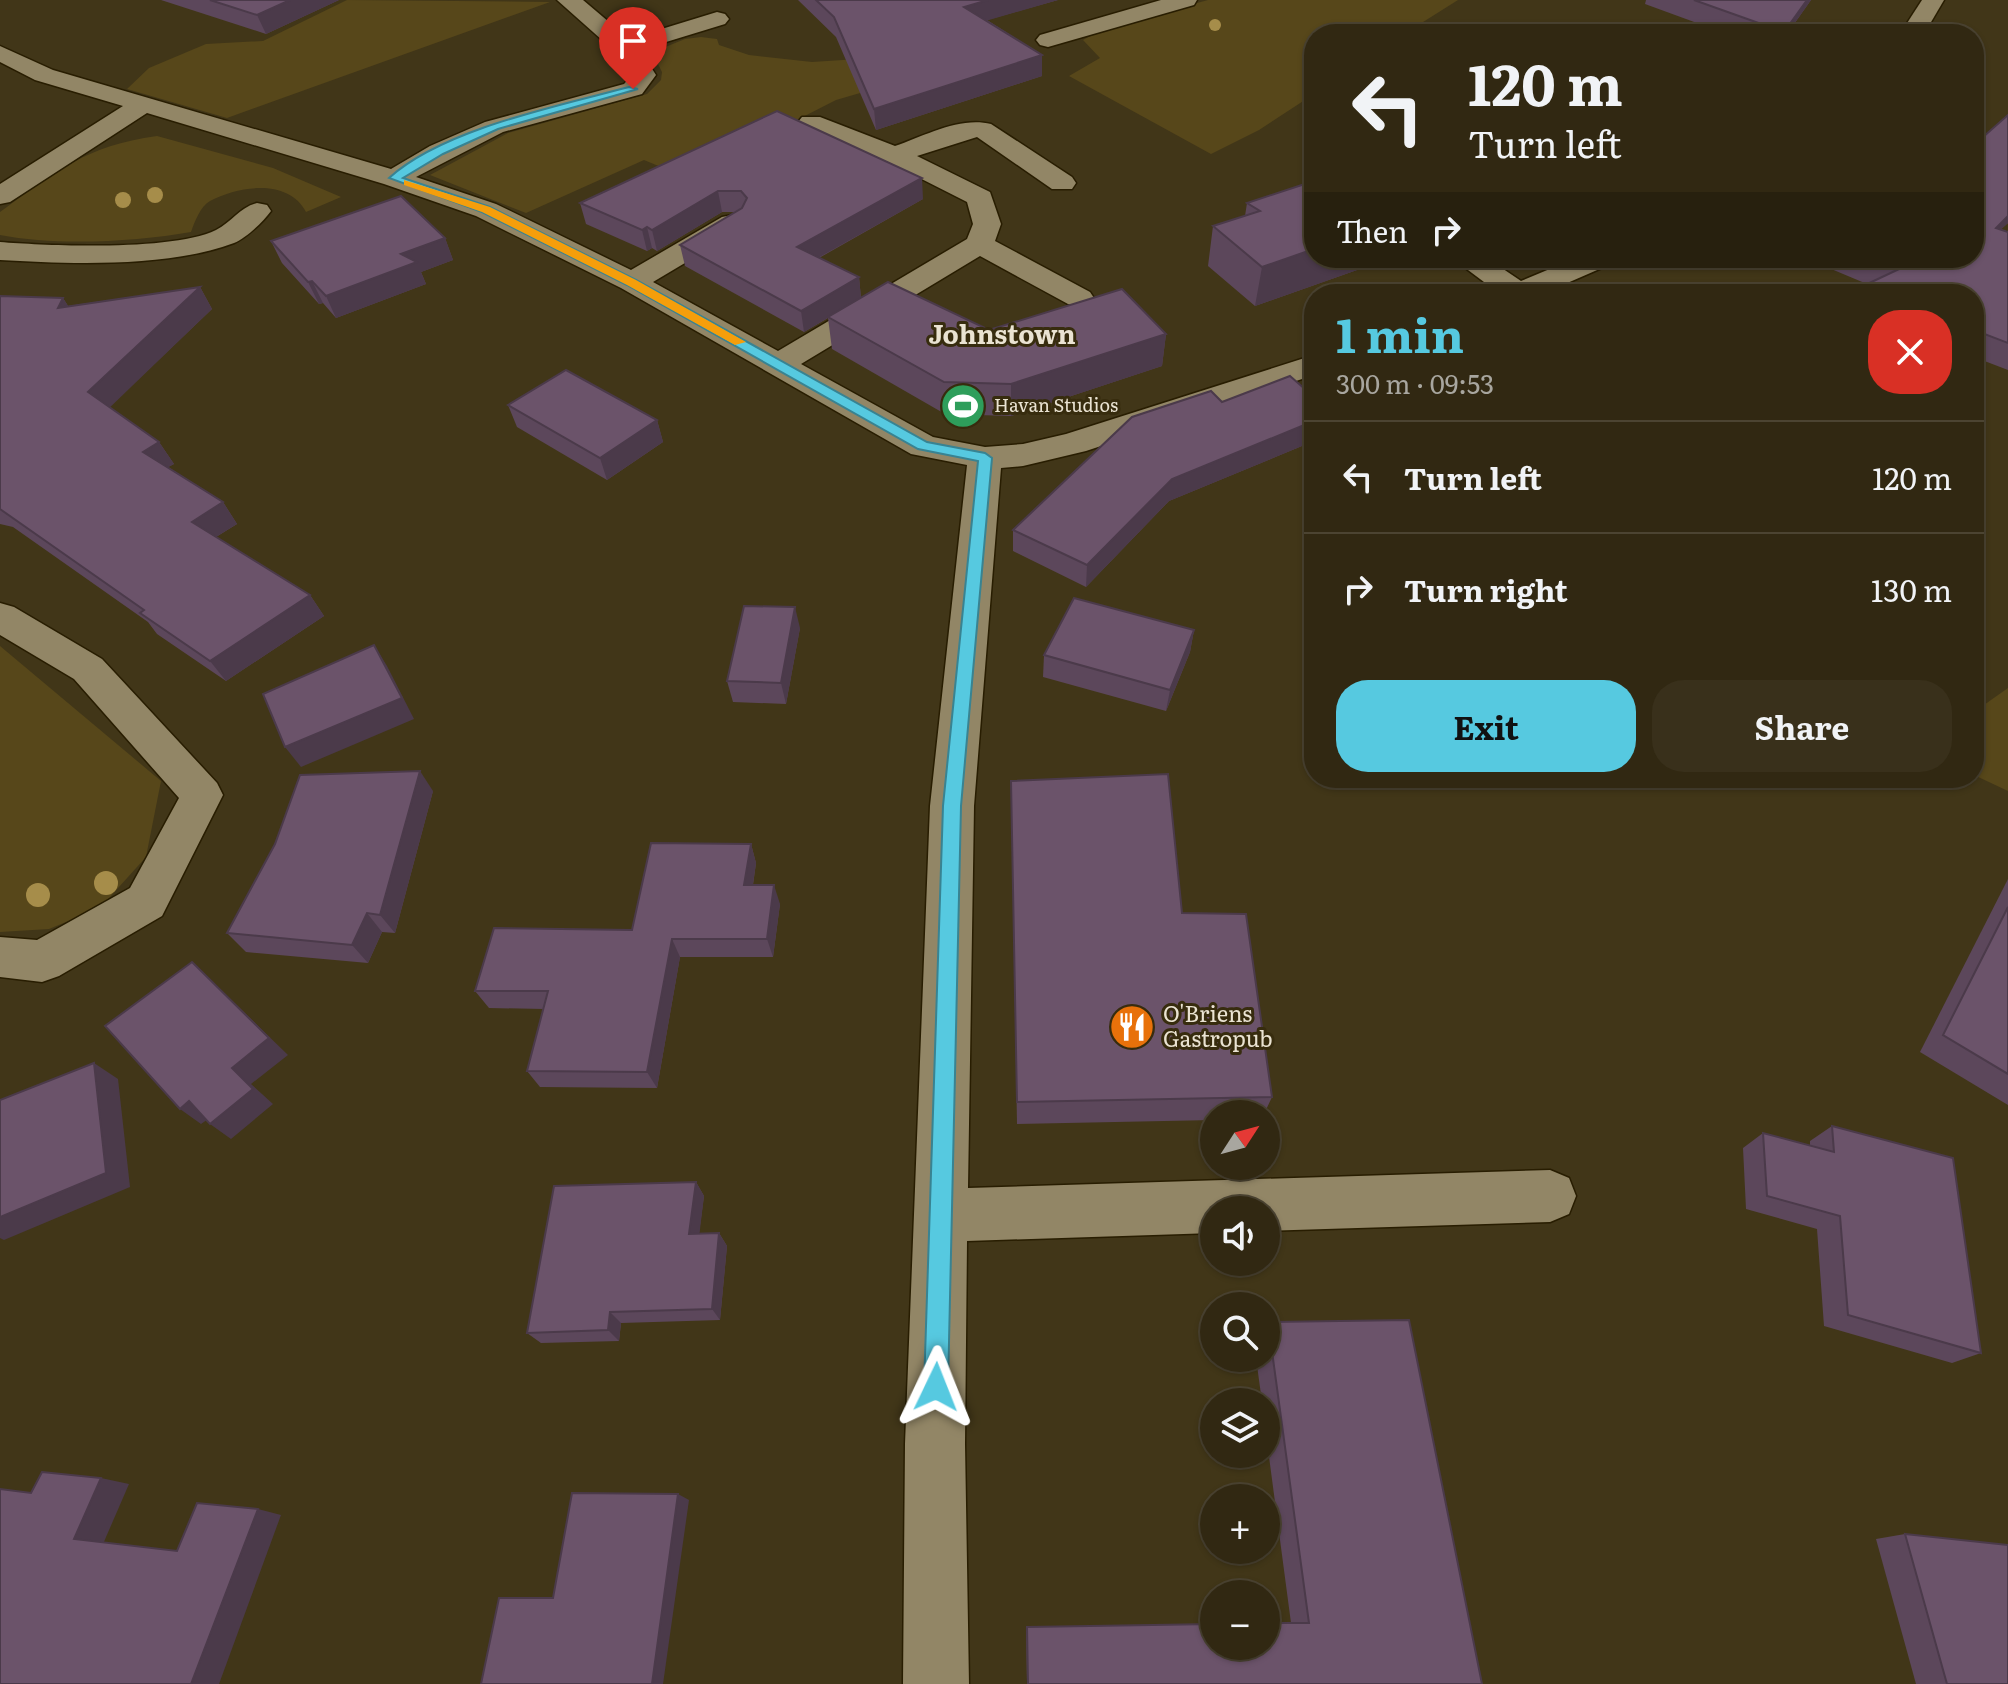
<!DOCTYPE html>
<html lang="en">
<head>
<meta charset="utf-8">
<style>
	:root { --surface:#312812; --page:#39301b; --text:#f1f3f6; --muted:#a8a69f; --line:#4c4432; --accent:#56c9e0 }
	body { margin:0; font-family:Literata,serif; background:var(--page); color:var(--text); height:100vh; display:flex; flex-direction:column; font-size:30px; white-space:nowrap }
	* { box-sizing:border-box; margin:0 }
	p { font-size:26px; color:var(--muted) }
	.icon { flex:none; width:44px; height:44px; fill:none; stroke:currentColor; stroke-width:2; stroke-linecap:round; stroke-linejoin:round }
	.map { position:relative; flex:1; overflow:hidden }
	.drawer { position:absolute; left:1304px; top:284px; width:680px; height:504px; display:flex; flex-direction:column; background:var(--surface); border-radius:32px; box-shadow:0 2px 6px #0004,0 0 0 2px var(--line) }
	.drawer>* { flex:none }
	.banner { position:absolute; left:1304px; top:24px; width:680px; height:244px; border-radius:32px; box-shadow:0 2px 6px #0004,0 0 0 2px var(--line); background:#312812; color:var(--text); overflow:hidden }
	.needle { width:52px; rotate:54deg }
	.tools { position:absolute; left:1200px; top:1100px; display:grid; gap:16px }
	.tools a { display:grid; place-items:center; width:80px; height:80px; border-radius:50%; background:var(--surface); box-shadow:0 2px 6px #0004,0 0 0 2px var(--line); font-size:40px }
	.pin { position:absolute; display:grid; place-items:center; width:68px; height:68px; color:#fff; margin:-82px -34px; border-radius:50% 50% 50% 0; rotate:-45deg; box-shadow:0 0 8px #0007 }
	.pin .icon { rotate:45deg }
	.me { position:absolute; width:88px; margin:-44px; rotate:2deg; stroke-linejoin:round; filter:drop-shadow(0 0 6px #0008) }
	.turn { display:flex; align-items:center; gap:28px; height:168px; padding:0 32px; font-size:36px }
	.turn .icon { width:104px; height:104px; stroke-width:2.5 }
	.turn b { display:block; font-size:56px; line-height:68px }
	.then { display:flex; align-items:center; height:76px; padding:0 32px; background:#0003; gap:16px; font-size:30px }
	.round { display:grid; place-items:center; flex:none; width:84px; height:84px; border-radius:32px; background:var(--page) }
	.headline { display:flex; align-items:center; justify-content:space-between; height:136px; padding:0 32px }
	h1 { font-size:48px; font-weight:700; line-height:60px; color:var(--accent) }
	.button { display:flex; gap:16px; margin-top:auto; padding:16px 32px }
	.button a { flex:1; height:92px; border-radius:32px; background:var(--accent); color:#111; font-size:32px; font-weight:700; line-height:92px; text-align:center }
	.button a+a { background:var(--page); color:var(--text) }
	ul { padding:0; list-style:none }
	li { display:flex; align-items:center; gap:24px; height:112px; padding:0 32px; border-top:2px solid var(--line) }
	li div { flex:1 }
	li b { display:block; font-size:30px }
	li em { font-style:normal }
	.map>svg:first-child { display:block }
	.green { fill:#57471a }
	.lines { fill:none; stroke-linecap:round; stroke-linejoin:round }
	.minor-casing { stroke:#281d01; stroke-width:3 }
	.minor { fill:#928666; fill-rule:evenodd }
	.tree { fill:#a68d4a }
	.wall { fill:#5c475b }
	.shaded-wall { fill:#4b3a4a }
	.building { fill:#6b536a; stroke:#4b3a4a; stroke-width:2 }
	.route { fill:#56c9e0; stroke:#388392; stroke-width:2 }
	.slow { fill:#f59e0b }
	.labels { text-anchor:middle; stroke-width:6; stroke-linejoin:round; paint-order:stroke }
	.far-poi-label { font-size:18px; fill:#eae3d2; stroke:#372c0e; text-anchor:start }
	.poi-label { font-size:22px; fill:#eae3d2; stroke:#372c0e; text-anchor:start }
	.far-district-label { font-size:26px; font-weight:bold; fill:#eae3d2; stroke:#372c0e }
</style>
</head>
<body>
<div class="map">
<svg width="2008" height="1684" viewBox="0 0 2008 1684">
	<rect width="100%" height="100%" fill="#413618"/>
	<g class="green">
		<polygon points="347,0 550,2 227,118 127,89 149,68 206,44 263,41"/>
		<polygon points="1208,0 1458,0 1404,34 1314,34 1314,94 1259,130 1211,154 1069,76 1100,58 1083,40 1103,29"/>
		<polygon points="701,37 717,39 719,45 749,55 812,62 1012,49 836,100 685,177 644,160 526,213 430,175 508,133 647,94 661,80 662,72 655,58 658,50 685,39"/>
		<path d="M157 136 273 168 341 197 306 212C289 179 240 185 210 201 200 207 195 221 191 232 135 242 55 246 0 235V212C57 171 85 146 157 136Z"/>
		<polygon points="0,646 161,781 146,857 100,908 49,929 0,932"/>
		<polygon points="2008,688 2008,791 1974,775 1974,712"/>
	</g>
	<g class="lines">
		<g class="minor-casing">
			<g id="minor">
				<path d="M557 0H583L629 39 717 12 725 14 729 19 725 24 640 50 656 75 642 94 503 132 416 177 496 204 631 270 722 217 732 215 742 217 746 223 742 229 653 282 778 351 967 239 973 224 967 202 888 162 802 127 798 122 802 117H820L895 146C924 136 960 116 991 124L1072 177 1076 183 1072 189H1052L977 137 917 156 990 192 1001 224 995 241 1090 292 1094 298 1090 304 1079 307 1068 304 980 256 801 364 933 437 985 447 1023 444 1066 434 1314 355V375L1086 451 1023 466 1001 468 974 806 968 1188 1550 1170 1569 1178 1576 1196 1569 1214 1550 1222 1266 1231V1210H1214V1233L967 1241 965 1444 969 1684H903L905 1444 930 806 967 465 911 454 621 288 476 216 384 184 147 113 10 202 0 204V184L123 106 35 80 0 62V46L53 70 391 169 430 146 485 122 624 84 632 75 611 48Z"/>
				<polygon points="1161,0 1197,0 1194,5 1048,47 1040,45 1036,40 1040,35"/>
				<polygon points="1922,0 1944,0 1924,34 1900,34"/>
				<path d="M257 203 267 205 271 211C263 222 246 238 234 243 168 268 69 264 0 260V242C50 246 173 251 216 230 232 222 240 207 257 203Z"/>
				<polygon points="1452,258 1487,258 1521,281 1576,258 1616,258 1611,264 1542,294 1500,294"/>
				<polygon points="0,603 14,607 102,659 217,783 223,795 162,916 59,976 42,982 0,977 0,937 37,940 130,888 179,798 74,679 0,635"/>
			</g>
		</g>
		<use href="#minor" class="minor"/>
	</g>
	<g class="tree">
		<circle cx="1215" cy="25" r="6"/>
		<circle cx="155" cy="195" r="8"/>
		<circle cx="123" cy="200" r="8"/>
		<circle cx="106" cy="883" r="12"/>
		<circle cx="38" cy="895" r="12"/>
	</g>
	<g class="wall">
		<polygon points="161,0 339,0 266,34"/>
		<polygon points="798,0 1058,0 987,20 1042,55 1042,76 876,130 836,37"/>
		<polygon points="1646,0 1811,0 1787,34 1727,34 1645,4"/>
		<polygon points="777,111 923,199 819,258 859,277 861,298 989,330 1166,334 1162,366 1011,416 945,414 832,349 828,318 804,332 685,266 680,245 735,212 722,212 657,251 652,248 647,251 586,224 580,203"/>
		<polygon points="2008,115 2008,223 2001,229 2008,232 2008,370 1974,357 1974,294 1867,284 1805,258 1974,258"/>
		<polygon points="1314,181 1314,258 1391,258 1255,306 1208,266 1213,226 1245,216 1247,203"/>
		<polygon points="445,238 453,260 421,272 426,284 336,318 323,303 319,304 282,263 271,241"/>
		<polygon points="200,287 212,309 109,407 159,442 174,464 168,467 223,502 237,524 216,537 310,595 324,616 226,681 157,634 148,622 13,527 0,524 0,296 63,298 68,306"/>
		<polygon points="1314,397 1314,441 1169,501 1086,587 1013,551 1013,530 1222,402"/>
		<polygon points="508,405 657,420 663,442 607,480 517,427"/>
		<polygon points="800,628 786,704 733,702 727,681"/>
		<polygon points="1194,630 1190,652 1166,711 1043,677 1044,655"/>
		<polygon points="1011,781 1182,913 1272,1097 1264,1114 1214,1114 1214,1120 1017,1124"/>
		<polygon points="433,791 395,933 382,932 368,963 246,952 227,933"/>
		<polygon points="751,844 756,863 753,885 780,904 773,957 680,957 657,1088 540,1087 527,1071 544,1009 489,1008 475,991 632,930"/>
		<polygon points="2008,879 2008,1105 1920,1052"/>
		<polygon points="1832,1126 1981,1353 1952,1363 1824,1326 1817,1229 1746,1209 1743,1148 1763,1133 1810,1146 1810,1141"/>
		<polygon points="696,1182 704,1196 699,1233 719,1233 727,1246 720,1320 621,1323 619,1341 541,1343 527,1333"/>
		<polygon points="1268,1322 1482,1684 1027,1684 1026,1631 1027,1627 1291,1623 1266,1434 1266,1402 1262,1402 1256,1358 1266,1358 1266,1325"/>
		<polygon points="1905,1534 2008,1684 1916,1684 1876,1539"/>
	</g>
	<g class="shaded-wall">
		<polygon points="290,0 339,0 266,34 257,15"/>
		<polygon points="988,0 1058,0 965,27 964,7"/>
		<polygon points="1807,0 1811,0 1787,34 1783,34"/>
		<polygon points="1042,55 1042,76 876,130 874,109"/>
		<polygon points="922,178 923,199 800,268 797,247"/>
		<polygon points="718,191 722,212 657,251 652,230"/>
		<polygon points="2008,216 2008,223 1981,248 1996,228"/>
		<polygon points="647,227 652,248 647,251 642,230"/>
		<polygon points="445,238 453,260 421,272 426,284 336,318 326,296 401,254"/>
		<polygon points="1314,249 1314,258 1391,258 1255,306 1262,267"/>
		<polygon points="859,277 861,298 804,332 801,311"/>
		<polygon points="312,281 323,303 319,304 308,282"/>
		<polygon points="200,287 212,309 103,414 88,392"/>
		<polygon points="63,298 77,320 58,308"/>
		<polygon points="1166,334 1162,366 1011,416 1011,384"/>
		<polygon points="657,420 663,442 607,480 600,458"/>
		<polygon points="1314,421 1314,441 1169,501 1086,587 1087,565 1172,479"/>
		<polygon points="159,442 174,464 157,473 143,452"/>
		<polygon points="223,502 237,524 206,543 192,522"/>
		<polygon points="310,595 324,616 226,681 210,661"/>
		<polygon points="795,607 800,628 786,704 781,683"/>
		<polygon points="1194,630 1190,652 1166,711 1170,690"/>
		<polygon points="374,645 387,666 414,719 301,767 285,747"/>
		<polygon points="420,771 433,791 395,933 380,915"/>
		<polygon points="751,844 756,863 750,904 744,885"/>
		<polygon points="774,885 780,904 773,957 767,939"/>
		<polygon points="367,913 382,932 368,963 352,945"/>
		<polygon points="672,939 680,957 657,1088 647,1072"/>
		<polygon points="192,962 211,980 288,1055 251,1084 273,1104 231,1139 210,1124 232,1068"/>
		<polygon points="94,1063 118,1079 130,1187 4,1240 0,1238 0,1217"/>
		<polygon points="189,1101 211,1117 201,1124 180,1109"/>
		<polygon points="696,1182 704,1196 698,1246 689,1234"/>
		<polygon points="719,1233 727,1246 720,1320 712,1309"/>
		<polygon points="610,1312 621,1323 619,1341 608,1330"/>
		<polygon points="101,1478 129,1484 103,1544 74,1539"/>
		<polygon points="678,1494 689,1500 663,1684 652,1684"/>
		<polygon points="258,1509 281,1515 219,1684 191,1684"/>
	</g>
	<g class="building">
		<polygon points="210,0 290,0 257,15"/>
		<polygon points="816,0 988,0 964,7 1042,55 874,109 834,17"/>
		<polygon points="1694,0 1807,0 1784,32"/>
		<polygon points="777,111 922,178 797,247 859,277 801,311 680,245 742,208 747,198 741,191 718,191 652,230 647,227 642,230 580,203"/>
		<polygon points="2008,115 2008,216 1996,228 2008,232 2008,343 1974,330 1974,294 1846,294 1897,270 1867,258 1974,258 1974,145"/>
		<polygon points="1314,181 1314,249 1262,267 1213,226 1260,211 1247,203"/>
		<polygon points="401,196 445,238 401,254 417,262 326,296 312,281 308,282 271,241"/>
		<polygon points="888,282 989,330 1122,289 1166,334 1011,384 944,382 828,317"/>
		<polygon points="200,287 88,392 159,442 143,452 223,502 192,522 310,595 210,661 140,613 144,610 0,509 0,296 63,298 58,308"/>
		<polygon points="566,370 657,420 600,458 508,405"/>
		<polygon points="1290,376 1314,397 1314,421 1172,479 1087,565 1013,530 1132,417 1211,391 1222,402"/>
		<polygon points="1074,598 1194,630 1170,690 1044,655"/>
		<polygon points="744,606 795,607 781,683 727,681"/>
		<polygon points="374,645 402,698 285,747 263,694"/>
		<polygon points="420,771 380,915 367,913 352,945 227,933 275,844 300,775"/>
		<polygon points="1168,774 1182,913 1246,914 1272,1097 1017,1102 1011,781"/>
		<polygon points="651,843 751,844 744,885 774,885 767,939 672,939 647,1072 527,1071 548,991 475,991 494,928 632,930"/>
		<polygon points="2008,907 2008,1074 1943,1035"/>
		<polygon points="192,962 269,1038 232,1068 253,1089 210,1124 189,1101 180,1109 105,1026"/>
		<polygon points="94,1063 106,1173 0,1217 0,1100"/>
		<polygon points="1832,1126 1953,1158 1981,1353 1848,1315 1840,1216 1767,1196 1763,1133 1834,1152"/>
		<polygon points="696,1182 689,1234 719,1233 712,1309 610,1312 608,1330 527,1333 554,1186"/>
		<polygon points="1409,1320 1482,1684 1028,1684 1027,1627 1214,1624 1214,1646 1266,1646 1266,1623 1309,1623 1268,1322"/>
		<polygon points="42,1472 101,1478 74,1539 177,1551 197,1503 258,1509 191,1684 0,1684 0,1489 31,1493"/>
		<polygon points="572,1493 678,1494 652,1684 481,1684 499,1598 553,1598"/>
		<polygon points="1905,1534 2008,1545 2008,1684 1947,1684"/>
	</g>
	<path class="route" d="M629 87 638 89 498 129 443 154 403 178 490 207 636 280 927 442 985 453 992 458 961 806 948 1387 945 1395 936 1399 928 1395 924 1387 943 806 978 461 918 449 627 285 482 212 389 178C443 129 558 106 629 87Z"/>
	<polygon class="slow" points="404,180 490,207 636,280 746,342 735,345 627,285 482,212 404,185"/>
	<defs>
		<g id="stadium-disc" transform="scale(2.3)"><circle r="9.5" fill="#2e9e5b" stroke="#372c0e"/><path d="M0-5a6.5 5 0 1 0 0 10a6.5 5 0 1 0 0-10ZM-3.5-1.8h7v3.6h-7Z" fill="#fff"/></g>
		<g id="restaurant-disc" transform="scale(2.3)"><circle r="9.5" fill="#e8710a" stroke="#372c0e"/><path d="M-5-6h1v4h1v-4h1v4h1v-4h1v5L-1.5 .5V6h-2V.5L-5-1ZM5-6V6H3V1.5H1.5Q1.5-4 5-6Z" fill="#fff"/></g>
	</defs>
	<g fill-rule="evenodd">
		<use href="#stadium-disc" x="963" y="406"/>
		<use href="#restaurant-disc" x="1132" y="1027"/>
	</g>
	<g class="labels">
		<g class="far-poi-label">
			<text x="994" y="412">Havan Studios</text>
		</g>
		<g class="poi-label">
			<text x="1163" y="1022">O'Briens<tspan x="1163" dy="25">Gastropub</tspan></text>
		</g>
		<g class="far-district-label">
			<text x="1002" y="344">Johnstown</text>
		</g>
	</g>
</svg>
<div class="tools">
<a><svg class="needle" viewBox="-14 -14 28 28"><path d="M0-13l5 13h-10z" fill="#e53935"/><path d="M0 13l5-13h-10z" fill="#a8a69f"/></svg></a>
<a><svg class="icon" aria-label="sound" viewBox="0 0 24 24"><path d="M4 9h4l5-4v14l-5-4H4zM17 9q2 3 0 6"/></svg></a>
<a><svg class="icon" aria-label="search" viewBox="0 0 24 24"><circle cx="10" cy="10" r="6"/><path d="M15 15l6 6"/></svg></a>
<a><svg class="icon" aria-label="layers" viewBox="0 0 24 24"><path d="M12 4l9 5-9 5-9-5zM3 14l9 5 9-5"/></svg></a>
<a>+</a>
<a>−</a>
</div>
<div class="pin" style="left:633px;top:89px;background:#d93025"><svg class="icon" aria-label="arrive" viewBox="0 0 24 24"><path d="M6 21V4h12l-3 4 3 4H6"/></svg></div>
<svg class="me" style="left:936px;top:1387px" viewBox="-20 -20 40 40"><path d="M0-17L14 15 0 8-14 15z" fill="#56c9e0" stroke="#fff" stroke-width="4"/></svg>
<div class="banner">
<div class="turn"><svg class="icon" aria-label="left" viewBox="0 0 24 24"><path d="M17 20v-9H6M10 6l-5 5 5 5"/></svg><div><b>120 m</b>Turn left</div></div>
<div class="then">Then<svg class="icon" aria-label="right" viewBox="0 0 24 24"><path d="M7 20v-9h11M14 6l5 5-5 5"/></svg></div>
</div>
<section class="drawer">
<div class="headline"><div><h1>1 min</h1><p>300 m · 09:53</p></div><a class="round" style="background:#d93025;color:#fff"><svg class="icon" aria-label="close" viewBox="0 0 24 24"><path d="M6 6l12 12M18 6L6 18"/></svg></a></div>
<ul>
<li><svg class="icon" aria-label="left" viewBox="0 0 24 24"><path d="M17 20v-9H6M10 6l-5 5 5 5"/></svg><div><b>Turn left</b></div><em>120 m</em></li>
<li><svg class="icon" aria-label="right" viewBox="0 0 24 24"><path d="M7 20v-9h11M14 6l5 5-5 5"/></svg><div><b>Turn right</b></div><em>130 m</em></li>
</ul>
<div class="button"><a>Exit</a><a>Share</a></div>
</section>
</div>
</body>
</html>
